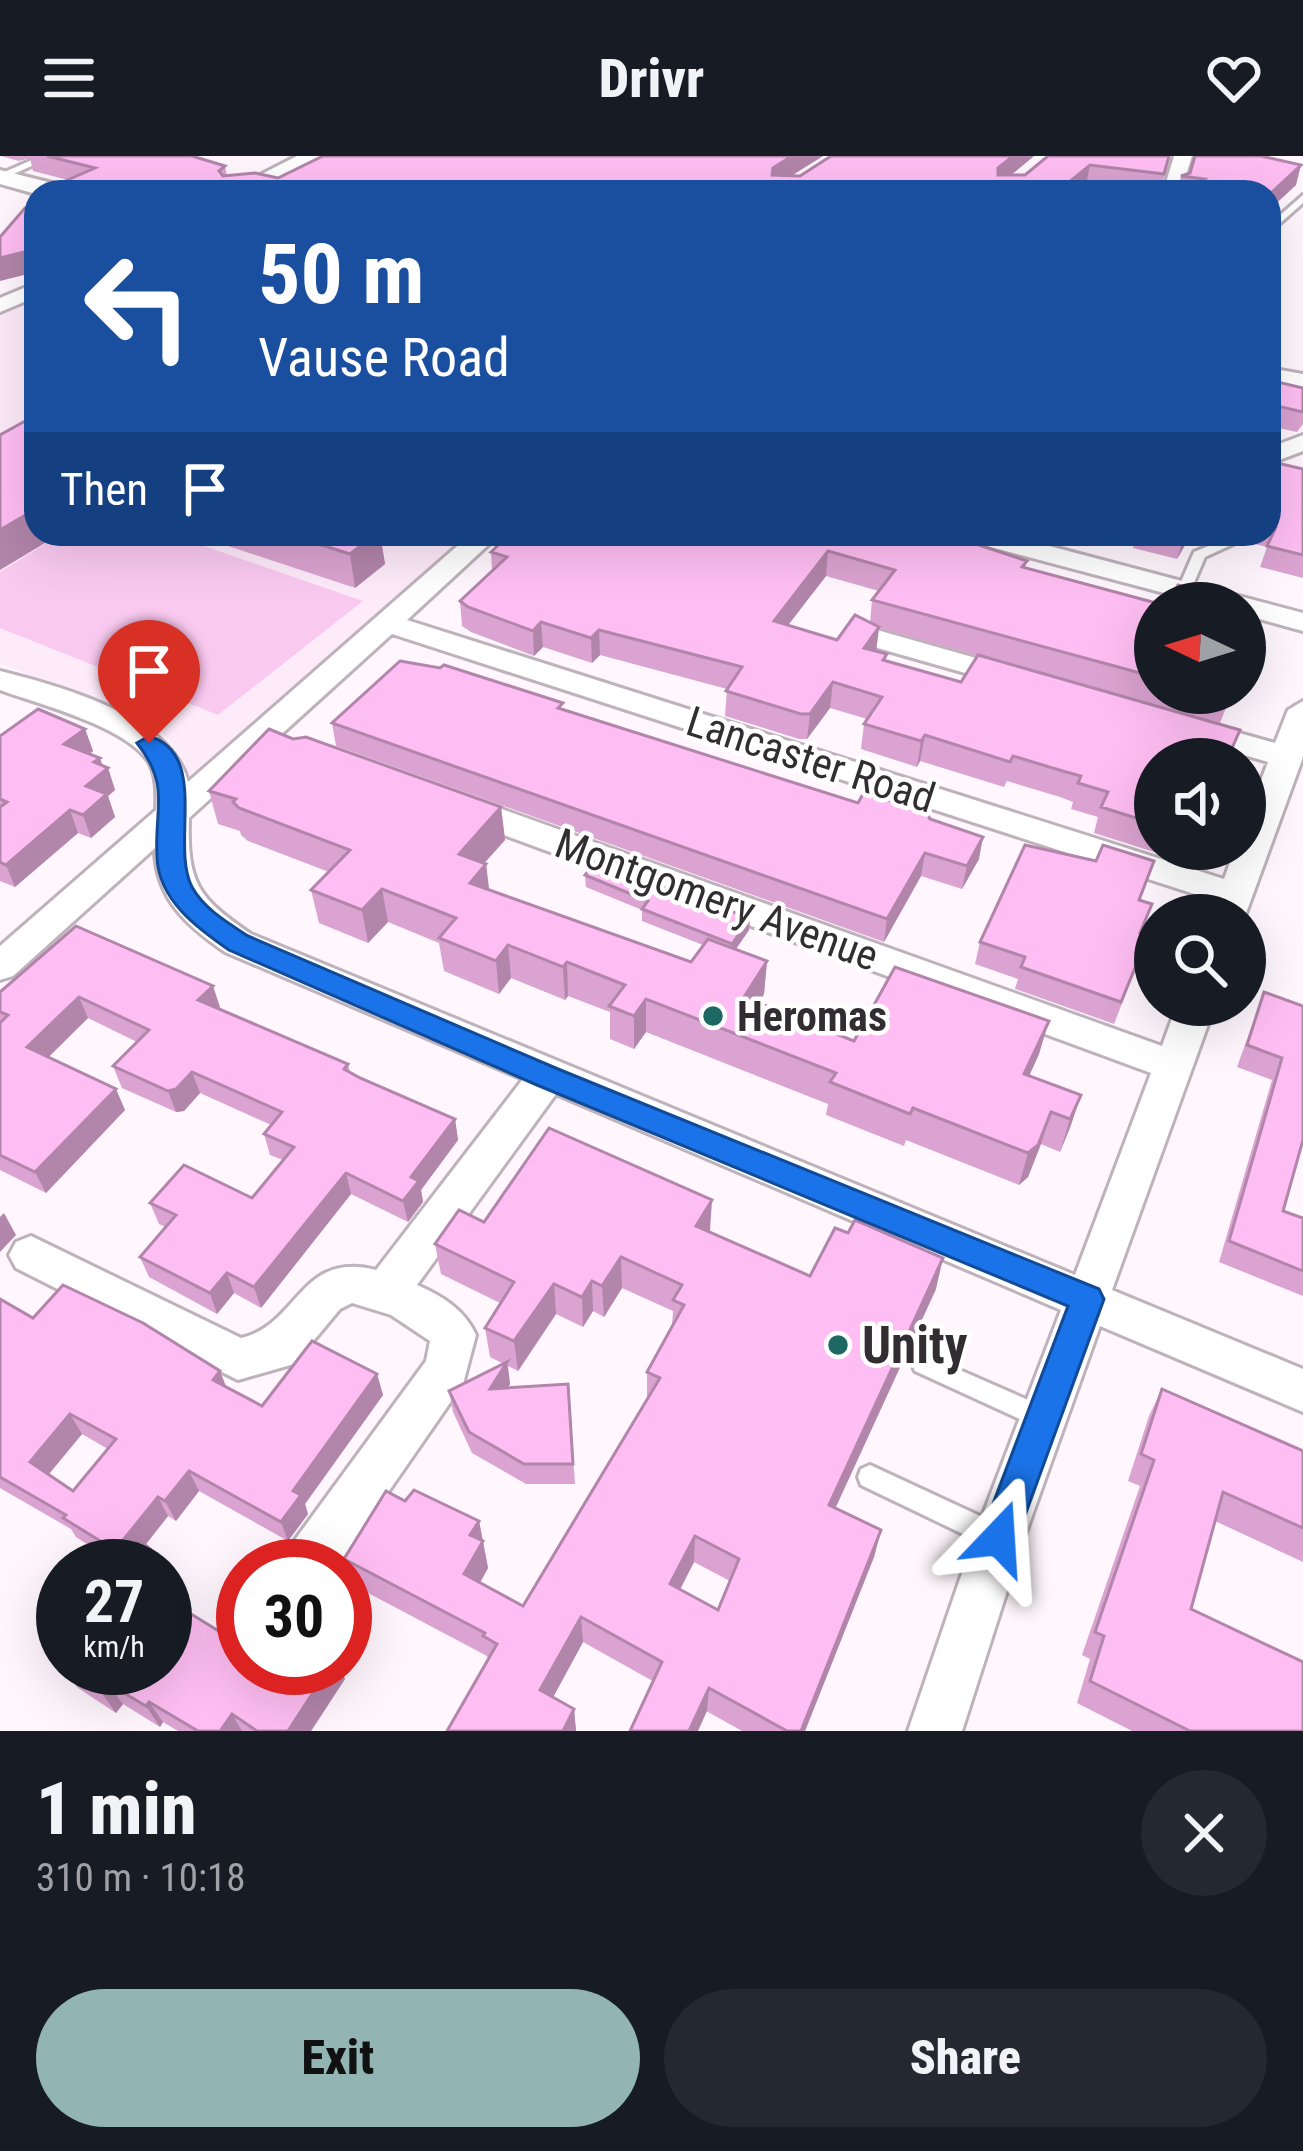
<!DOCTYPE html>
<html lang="en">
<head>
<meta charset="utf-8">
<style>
	:root { --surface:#171b24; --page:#242831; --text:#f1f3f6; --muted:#9ea1a6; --accent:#92b4b3 }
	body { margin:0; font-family:"Roboto Condensed",sans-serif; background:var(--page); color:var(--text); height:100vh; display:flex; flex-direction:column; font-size:45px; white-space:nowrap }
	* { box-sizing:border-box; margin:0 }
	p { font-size:39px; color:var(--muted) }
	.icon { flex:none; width:66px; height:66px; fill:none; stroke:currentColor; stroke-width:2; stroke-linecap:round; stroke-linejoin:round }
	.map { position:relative; height:1575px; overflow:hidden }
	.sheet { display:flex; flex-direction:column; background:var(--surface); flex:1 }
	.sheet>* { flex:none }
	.top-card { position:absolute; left:24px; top:24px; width:1257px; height:366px; border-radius:36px; box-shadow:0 12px 48px #0002; background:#1a4fa0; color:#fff; overflow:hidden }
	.needle { width:78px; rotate:274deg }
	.tools { position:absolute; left:1134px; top:426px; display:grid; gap:24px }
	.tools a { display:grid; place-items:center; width:132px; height:132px; border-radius:50%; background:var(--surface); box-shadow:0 12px 48px #0002; font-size:60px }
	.speed { position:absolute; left:36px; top:1383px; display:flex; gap:24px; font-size:60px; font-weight:700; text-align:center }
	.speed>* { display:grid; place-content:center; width:156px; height:156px; border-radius:50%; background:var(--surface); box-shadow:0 12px 48px #0002; line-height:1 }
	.speed small { font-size:30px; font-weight:400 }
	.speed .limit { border:18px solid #d22; background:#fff; color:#111 }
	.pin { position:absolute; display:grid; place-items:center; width:102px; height:102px; color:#fff; margin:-123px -51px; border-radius:50% 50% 50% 0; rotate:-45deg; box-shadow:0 0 12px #0007 }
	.pin .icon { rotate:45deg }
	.me { position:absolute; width:132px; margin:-66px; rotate:20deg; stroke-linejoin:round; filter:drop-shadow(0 0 9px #0008) }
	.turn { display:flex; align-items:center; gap:42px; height:252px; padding:0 36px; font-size:54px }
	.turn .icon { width:156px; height:156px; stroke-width:2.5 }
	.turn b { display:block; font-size:84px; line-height:102px }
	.then { display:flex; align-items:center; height:114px; padding:0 36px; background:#0003; gap:24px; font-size:45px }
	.round { display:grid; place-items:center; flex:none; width:126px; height:126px; border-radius:63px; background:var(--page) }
	.overview { display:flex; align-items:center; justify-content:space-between; height:204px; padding:0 36px }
	h1 { font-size:72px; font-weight:800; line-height:90px }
	.cta { display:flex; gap:24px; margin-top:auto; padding:24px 36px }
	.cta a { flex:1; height:138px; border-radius:72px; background:var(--accent); color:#111; font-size:48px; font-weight:800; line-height:138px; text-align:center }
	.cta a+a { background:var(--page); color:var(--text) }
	header { display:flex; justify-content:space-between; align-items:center; height:156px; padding:0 36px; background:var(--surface); font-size:54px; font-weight:800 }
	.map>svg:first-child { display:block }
	.built { fill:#feebfa }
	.green { fill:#fac9f0 }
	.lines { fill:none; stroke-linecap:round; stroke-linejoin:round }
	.lane-casing { stroke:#beb2bb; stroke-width:6 }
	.street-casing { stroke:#beb2bb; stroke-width:6 }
	.secondary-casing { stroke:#beb2bb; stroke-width:6 }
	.lane { fill:#fff; fill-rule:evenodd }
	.street { fill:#fff; fill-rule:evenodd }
	.secondary { fill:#fff; fill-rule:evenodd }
	.wall { fill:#dba3d1; fill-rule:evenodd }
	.shaded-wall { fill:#b285aa }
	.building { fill:#ffbef3; stroke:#b285aa; stroke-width:3; fill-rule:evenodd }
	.route { fill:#1a73e8; stroke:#114b97; stroke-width:3 }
	.poi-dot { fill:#1d6862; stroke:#fff; stroke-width:4.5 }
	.labels { text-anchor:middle; stroke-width:9; stroke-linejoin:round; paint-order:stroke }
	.street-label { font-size:42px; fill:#312d30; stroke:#fff }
	.poi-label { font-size:42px; font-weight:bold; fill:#312d30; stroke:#fff; text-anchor:start }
	.near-poi-label { font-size:51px; font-weight:bold; fill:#312d30; stroke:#fff; text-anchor:start }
</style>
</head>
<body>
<header><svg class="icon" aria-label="menu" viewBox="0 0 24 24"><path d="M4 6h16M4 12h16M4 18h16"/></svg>Drivr<svg class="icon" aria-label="heart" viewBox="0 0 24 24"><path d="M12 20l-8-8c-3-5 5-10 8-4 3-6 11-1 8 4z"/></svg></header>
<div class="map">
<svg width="1303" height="1575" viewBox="0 0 1303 1575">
	<rect width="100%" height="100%" fill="#fff7fd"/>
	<polygon class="built" points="36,137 36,378 483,378 181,643 185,606 163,577 0,507 0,155"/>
	<polygon class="green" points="61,378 169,378 363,445 218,559 0,472 0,416"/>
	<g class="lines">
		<g class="lane-casing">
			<g id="lane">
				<polygon points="41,0 54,0 0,24 0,18"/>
				<polygon points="1303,39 1303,47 1269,77 1269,69"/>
				<polygon points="1237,378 1255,378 1205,401 1190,436 1180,436 1178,433 1194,396"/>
				<polygon points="923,1198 1051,1254 1055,1262 1051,1270 1043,1273 1035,1270 915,1215 912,1208 915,1201"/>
				<polygon points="870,1309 1008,1373 1011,1382 1008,1391 999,1394 990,1391 861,1329 858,1321 861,1313"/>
			</g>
		</g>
		<g class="street-casing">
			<g id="street">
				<polygon points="297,0 321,0 251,36 227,36"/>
				<polygon points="1174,0 1192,0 1181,36 1163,36"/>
				<polygon points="36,127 36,141 0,156 0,142"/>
				<polygon points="1303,279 1303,295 1269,308 1269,292"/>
				<path d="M471 378H500L407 464 1224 723 1235 693H1245V667L1268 606 1182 581 1177 574 1193 564 1275 587 1288 554 1303 545V601L1245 760 1210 759 1216 745 392 478 189 662C187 727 198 742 251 778L1075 1119 1151 917 444 657 440 649 444 641H468L1162 890 1177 849H1215L1112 1134 1303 1213V1256L1100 1170 1024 1382 962 1575H908L974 1382 1061 1154 556 938 417 1129C442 1140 464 1153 476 1179L463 1228 337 1410H282L289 1392 426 1205 430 1185 391 1159 352 1147 340 1153 294 1208 238 1224 16 1112 9 1099 16 1086 31 1080 241 1182C299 1169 300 1094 376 1114L523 923 225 796C187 770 155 742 155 692L13 820 0 824V790L156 654C157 639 157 621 150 608 130 571 38 548 0 534V515C60 530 171 560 188 626Z"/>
				<polygon points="960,378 1004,378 1303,457 1303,475 1245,459 1245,447 1202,447 964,384"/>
				<polygon points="870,472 1029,517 1033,523 1018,532 860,487 855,481 860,475"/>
			</g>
		</g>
		<g class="secondary-casing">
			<g id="secondary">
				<polygon points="0,14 68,31 72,36 36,38 0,28"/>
				<polygon points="1269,212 1303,218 1303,236 1269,230"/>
			</g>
		</g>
		<use href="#lane" class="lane"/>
		<use href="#street" class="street"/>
		<use href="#secondary" class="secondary"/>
	</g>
	<g class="wall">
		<polygon points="1,0 192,0 225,10 227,20 278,22 323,0 823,0 792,19 800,20 831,0 1034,0 1011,19 1025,19 1048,0 1170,0 1160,36 1141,36 1086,29 1077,36 40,36 68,24 33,15 30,2 19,5"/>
		<polygon points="1270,2 1296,29 1269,54 1269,36 1177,36 1181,20"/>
		<polygon points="1269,224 1303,232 1303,268 1297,276 1269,270"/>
		<polygon points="1269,305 1303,313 1303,422 1260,411 1267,391 1247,386 1250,378 1269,378"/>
		<polygon points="192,378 380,378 385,408 355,432"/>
		<path d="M510 378 1027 405 1025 412 1155 447V537H1232L1220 567 879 472 876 495 887 498 886 505 961 526 1240 574 1230 603H1155V693H1177L1173 702 1094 677 1098 661 1071 653 1073 646 1060 641 1007 625 1004 631 920 605 917 611 861 593 864 568 867 563 830 552 807 583H799L725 560 727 533 600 499 592 507 543 491 534 500 471 476 462 470 460 445 492 415 491 396ZM826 420 879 435 872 444 870 467 837 484 788 469Z"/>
		<polygon points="1136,378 1206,378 1201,388 1185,389 1177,403 1133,392"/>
		<polygon points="564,554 858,647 930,663 979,703 962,733 921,720 884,786 336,590 332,567"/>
		<polygon points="85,573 93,595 90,598 100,602 102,610 108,612 115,634 108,640 115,661 91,682 78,677 15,731 0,725 0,580"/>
		<polygon points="293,583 501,651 505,684 484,707 486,708 489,734 691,806 703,789 642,765 642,754 586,731 585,719 750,762 749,774 736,793 767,805 764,838 759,847 854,885 1039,898 1029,920 1081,939 1060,996 1041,988 1028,1021 1019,1029 906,984 904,990 826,959 828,948 646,876 634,893 610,883 610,856 568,840 565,844 511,822 499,838 444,815 439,787 388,766 368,787 319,767 311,734 329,716 248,685 241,679 240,675 218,668 209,635"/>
		<polygon points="1141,778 1148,780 1114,868 1015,833 1018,823 975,808 980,786"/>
		<polygon points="0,836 220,851 218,853 348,908 350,916 360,922 455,963 458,984 421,1034 423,1046 408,1066 351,1038 261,1152 234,1137 217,1158 149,1121 140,1101 166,1071 159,1068 150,1047 252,1042 283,1004 270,999 264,978 271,969 200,937 184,955 176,956 122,932 113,910 137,886 88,862 49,901 125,954 46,1037 0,1014"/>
		<polygon points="1264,836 1303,850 1283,1055 1303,1062 1303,1140 1219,1106 1272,924 1237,911"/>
		<path d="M484 1066 709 1076 810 1120 936 1133 835 1352 881 1374 874 1401 805 1575H742L583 1486 553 1541 574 1553 576 1575H447L488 1503 487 1500 353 1429 344 1403 405 1345 479 1365 488 1412 480 1427 523 1450 647 1245V1216L672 1171 673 1155 622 1132 604 1161 593 1155 583 1171 556 1158 518 1215 508 1210 510 1228 508 1232 568 1228 575 1328H526L472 1297 453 1256 449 1235 504 1208 490 1201 485 1172 500 1147 441 1118 435 1088ZM694 1406 730 1425 718 1454 680 1434Z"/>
		<path d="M63 1129 143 1167 220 1215 226 1231 262 1250 312 1185 377 1218 383 1239 305 1348 308 1358 288 1385 199 1335 176 1365 168 1360 145 1389 167 1407 180 1430V1451L233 1484 243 1470V1512H340L345 1523 311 1575H178L163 1566 160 1571 123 1548 116 1557 78 1532 61 1510 63 1508V1512H165V1410H121L76 1381 71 1373 0 1332V1143L33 1162ZM82 1278 108 1293 73 1335 49 1318Z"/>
		<polygon points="1162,1233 1303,1295 1303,1406 1215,1365 1191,1453 1303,1575 1132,1575 1077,1547 1090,1503 1082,1499 1140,1330 1128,1325 1149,1260"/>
	</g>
	<g class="shaded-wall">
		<polygon points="792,0 823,0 772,32 773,12"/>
		<polygon points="1013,0 1034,0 998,30 998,12"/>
		<polygon points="1090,9 1086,29 1077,36 1057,36"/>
		<polygon points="1301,9 1296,29 1269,54 1269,39"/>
		<polygon points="980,26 978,36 965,36"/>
		<polygon points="36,93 36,116 0,125 0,102"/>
		<polygon points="36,353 36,378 60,378 0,414 0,374"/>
		<polygon points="376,378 380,378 385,408 355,432 350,398"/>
		<polygon points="1185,378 1188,378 1185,389 1177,403"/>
		<polygon points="828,395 826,420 772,490 774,465"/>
		<polygon points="541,466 543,491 534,500 533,475"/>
		<polygon points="879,471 876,496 864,492"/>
		<polygon points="599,474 600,499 592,507 591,482"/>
		<polygon points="833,526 830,552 807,583 810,558"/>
		<polygon points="85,573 93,595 72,611 64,588"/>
		<polygon points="925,579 920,605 917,611 921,585"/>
		<polygon points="100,602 104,615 108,612 115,634 108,640 115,661 91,682 83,659 86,630 94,606"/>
		<polygon points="501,651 505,684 463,731 459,698"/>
		<polygon points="70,654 78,677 15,731 6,709"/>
		<polygon points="983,681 979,703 962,733 967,710"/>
		<polygon points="925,697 921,720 884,786 887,763"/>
		<polygon points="486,708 490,741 470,727"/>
		<polygon points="382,733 388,766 368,787 362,754"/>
		<polygon points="750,762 749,774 731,800 732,788"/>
		<polygon points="508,789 511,822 499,838 496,805"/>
		<polygon points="767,805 764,838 741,874 744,841"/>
		<polygon points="567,806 568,840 565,844 563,811"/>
		<polygon points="213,830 220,851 205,866 198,844"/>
		<polygon points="79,841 88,862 37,912 27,891"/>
		<polygon points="646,843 646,876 634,893 634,860"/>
		<polygon points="1049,865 1039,898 1015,951 1024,918"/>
		<polygon points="192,916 200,937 184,955 176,956 168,935"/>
		<polygon points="116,933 125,954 46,1037 35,1016"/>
		<polygon points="1081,939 1070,972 1060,996 1070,963"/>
		<polygon points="1051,956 1041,988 1028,1021 1019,1029 1028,997"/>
		<polygon points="455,963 458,984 421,1034 423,1046 408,1066 403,1045 411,1021"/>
		<polygon points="346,1017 351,1038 261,1152 254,1131"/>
		<polygon points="712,1044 710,1075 695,1100 696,1070"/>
		<polygon points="4,1057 16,1079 0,1096 0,1061"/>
		<polygon points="621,1101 622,1132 604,1161 602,1130"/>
		<polygon points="943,1102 936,1133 824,1377 829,1349"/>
		<polygon points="227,1117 234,1137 217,1158 210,1137"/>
		<polygon points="592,1125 593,1155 583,1171 582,1141"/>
		<polygon points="554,1128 556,1158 518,1215 514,1185"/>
		<polygon points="507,1206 510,1228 494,1254 490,1233"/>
		<polygon points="220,1215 228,1236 213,1224"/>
		<polygon points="377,1218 383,1239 305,1348 308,1358 288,1385 281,1366 293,1335"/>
		<polygon points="70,1258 82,1278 43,1325 30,1306"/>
		<polygon points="189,1315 199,1335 176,1365 165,1345"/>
		<polygon points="158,1341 168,1360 129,1410 124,1410 115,1394"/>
		<polygon points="479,1365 488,1412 470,1444 464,1418 470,1379"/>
		<polygon points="881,1374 874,1401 805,1575 801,1575"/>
		<polygon points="695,1380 694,1406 669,1454 670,1428"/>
		<polygon points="167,1407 180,1430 180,1465 167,1443"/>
		<polygon points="581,1461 583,1486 544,1558 540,1534"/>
		<polygon points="329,1512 340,1512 345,1523 311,1575 288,1575"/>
		<polygon points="107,1527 123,1548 116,1557 101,1536"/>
		<polygon points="709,1532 707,1555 698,1575 689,1575"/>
		<polygon points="149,1546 163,1566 160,1571 146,1550"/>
		<polygon points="574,1553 576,1575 563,1575"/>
		<polygon points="232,1558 242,1575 220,1575"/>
	</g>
	<g class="building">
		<polygon points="47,0 192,0 225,10 219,15 223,20 255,17 278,22 323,0 792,0 773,12 772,19 800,20 831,0 1013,0 998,12 998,19 1025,19 1048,0 1169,0 1164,18 1090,9 1057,36 1020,36 980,26 965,36 40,36 95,12"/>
		<polygon points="1195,0 1261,0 1301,9 1269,39 1269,36 1190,36 1205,23 1181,20 1190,17"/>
		<polygon points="36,47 36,93 0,102 0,81 25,52"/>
		<polygon points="1269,224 1303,232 1303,256 1269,248"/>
		<polygon points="36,259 36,353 0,374 0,279"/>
		<polygon points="1269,305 1303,313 1303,399 1267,390 1276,371 1269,369"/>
		<polygon points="287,378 376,378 350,398"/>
		<polygon points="510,378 935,378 970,386 1027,405 1022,411 1156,447 1155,521 872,444 895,414 828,395 774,465 837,484 855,459 879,471 864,492 887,498 883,504 961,526 978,499 1240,574 1232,592 1227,591 1221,603 1155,603 1155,668 1101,651 1108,636 1078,627 1081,620 1066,616 1013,600 1010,606 925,579 921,585 864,568 882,541 833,526 810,558 801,558 726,535 742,511 599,474 591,482 541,466 533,475 468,451 460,445 507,401 491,396"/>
		<polygon points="1178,429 1220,441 1217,447 1168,447"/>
		<polygon points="1245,465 1258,468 1245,501"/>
		<polygon points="400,505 440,512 444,509 563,547 558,552 858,647 863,638 925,653 930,663 983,681 967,710 925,697 887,763 332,567"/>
		<polygon points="38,553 85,573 64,588 100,602 94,606 108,612 86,630 107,638 83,659 70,654 6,709 0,706 0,651 7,646 0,643 0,580"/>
		<polygon points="269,573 293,583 306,581 501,651 459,698 486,708 470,727 691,806 708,783 767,805 744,841 854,885 895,811 1049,865 1024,918 1081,939 1070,963 1051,956 1038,989 1028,997 913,952 910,958 830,926 836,917 646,843 634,860 609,850 625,829 567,806 563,811 508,789 496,805 439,782 456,762 382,733 362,754 311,734 350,694 239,652 233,646 236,643 209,635"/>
		<polygon points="1025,689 1096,705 1103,689 1154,705 1139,744 1152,748 1140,777 1148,780 1121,846 1021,811 1025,801 980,786"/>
		<polygon points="595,706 750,762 732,788 642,753 648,745 585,719"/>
		<polygon points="76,770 213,830 198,844 348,908 344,913 360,922 455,963 411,1021 419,1025 403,1045 346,1017 254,1131 227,1117 210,1137 140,1101 176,1059 150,1047 184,1009 252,1042 294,991 264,978 282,956 192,916 176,933 168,935 113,910 149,874 79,841 27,891 116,933 35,1016 0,999 0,867 8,859 0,856 0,836"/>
		<polygon points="1264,836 1303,850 1303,984 1283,1055 1303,1062 1303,1115 1229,1085 1282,902 1247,889"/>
		<path d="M549 972 712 1044 696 1070 810 1120 835 1072 848 1077 855 1064 943 1102 829 1349 881 1374 801 1575H787L709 1532 689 1575H630L662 1506 581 1461 540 1534 574 1553 563 1575H447L497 1488 483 1480 485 1477 344 1403 386 1335 405 1345 414 1334 479 1365 470 1379 483 1385 464 1418 523 1450 660 1222 647 1216 684 1149 673 1144 682 1129 621 1101 602 1130 592 1125 582 1141 554 1128 514 1185 485 1172 514 1126 435 1088 459 1054 484 1066ZM695 1380 739 1403 718 1454 670 1428Z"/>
		<path d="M63 1129 143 1167 220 1215 213 1224 262 1250 312 1185 377 1218 293 1335 301 1339 281 1366 189 1315 165 1345 158 1341 115 1394 63 1362 66 1359 0 1321V1143L33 1162ZM70 1258 116 1283 73 1335 30 1306Z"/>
		<polygon points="507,1206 490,1233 568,1228 573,1308 524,1308 469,1276 449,1235"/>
		<polygon points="1162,1233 1303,1295 1303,1372 1223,1336 1191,1453 1303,1506 1303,1575 1190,1575 1090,1525 1104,1480 1095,1476 1154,1304 1141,1298"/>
		<polygon points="144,1388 167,1407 167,1443 233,1484 243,1470 243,1512 329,1512 288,1575 257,1575 232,1558 220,1575 198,1575 149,1546 146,1550 107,1527 101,1536 64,1512 165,1512 165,1410 127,1410"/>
	</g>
	<path class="route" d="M149 580C210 598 170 689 192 731 204 753 228 767 248 780L558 913 1099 1133 1104 1143 1012 1395 999 1400 986 1395 980 1382 1068 1150 537 929 229 794C197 772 159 744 157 702 154 652 171 630 137 587Z"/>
	<g class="poi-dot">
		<circle cx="713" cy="860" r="12"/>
		<circle cx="838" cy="1189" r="12"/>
	</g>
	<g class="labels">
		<g class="street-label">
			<text transform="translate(811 603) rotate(18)" y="15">Lancaster Road</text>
			<text transform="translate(717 743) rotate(20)" y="15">Montgomery Avenue</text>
		</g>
		<g class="poi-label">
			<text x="737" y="875">Heromas</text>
		</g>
		<g class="near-poi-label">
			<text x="862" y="1207">Unity</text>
		</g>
	</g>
</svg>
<div class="tools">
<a><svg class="needle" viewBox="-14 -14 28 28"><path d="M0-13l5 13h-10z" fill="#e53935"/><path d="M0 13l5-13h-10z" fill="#9ea1a6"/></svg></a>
<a><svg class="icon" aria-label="sound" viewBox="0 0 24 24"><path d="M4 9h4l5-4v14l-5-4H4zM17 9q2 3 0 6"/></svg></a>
<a><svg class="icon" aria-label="search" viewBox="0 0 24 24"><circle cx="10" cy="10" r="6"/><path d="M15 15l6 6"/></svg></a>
</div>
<div class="speed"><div>27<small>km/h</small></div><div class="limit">30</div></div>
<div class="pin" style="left:149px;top:587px;background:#d93025"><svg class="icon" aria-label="arrive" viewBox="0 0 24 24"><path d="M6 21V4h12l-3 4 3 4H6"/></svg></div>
<svg class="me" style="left:999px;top:1382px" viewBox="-20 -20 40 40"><path d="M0-17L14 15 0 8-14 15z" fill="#1a73e8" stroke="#fff" stroke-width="4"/></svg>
<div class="top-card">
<div class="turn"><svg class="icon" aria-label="left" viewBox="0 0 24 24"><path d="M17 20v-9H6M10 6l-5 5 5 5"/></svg><div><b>50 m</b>Vause Road</div></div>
<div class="then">Then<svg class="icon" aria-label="arrive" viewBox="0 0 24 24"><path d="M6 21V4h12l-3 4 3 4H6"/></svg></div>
</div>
</div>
<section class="sheet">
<div class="overview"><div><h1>1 min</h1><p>310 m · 10:18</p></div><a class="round"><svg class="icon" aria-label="close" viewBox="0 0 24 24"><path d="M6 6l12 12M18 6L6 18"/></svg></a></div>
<div class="cta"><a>Exit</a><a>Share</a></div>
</section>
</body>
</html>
